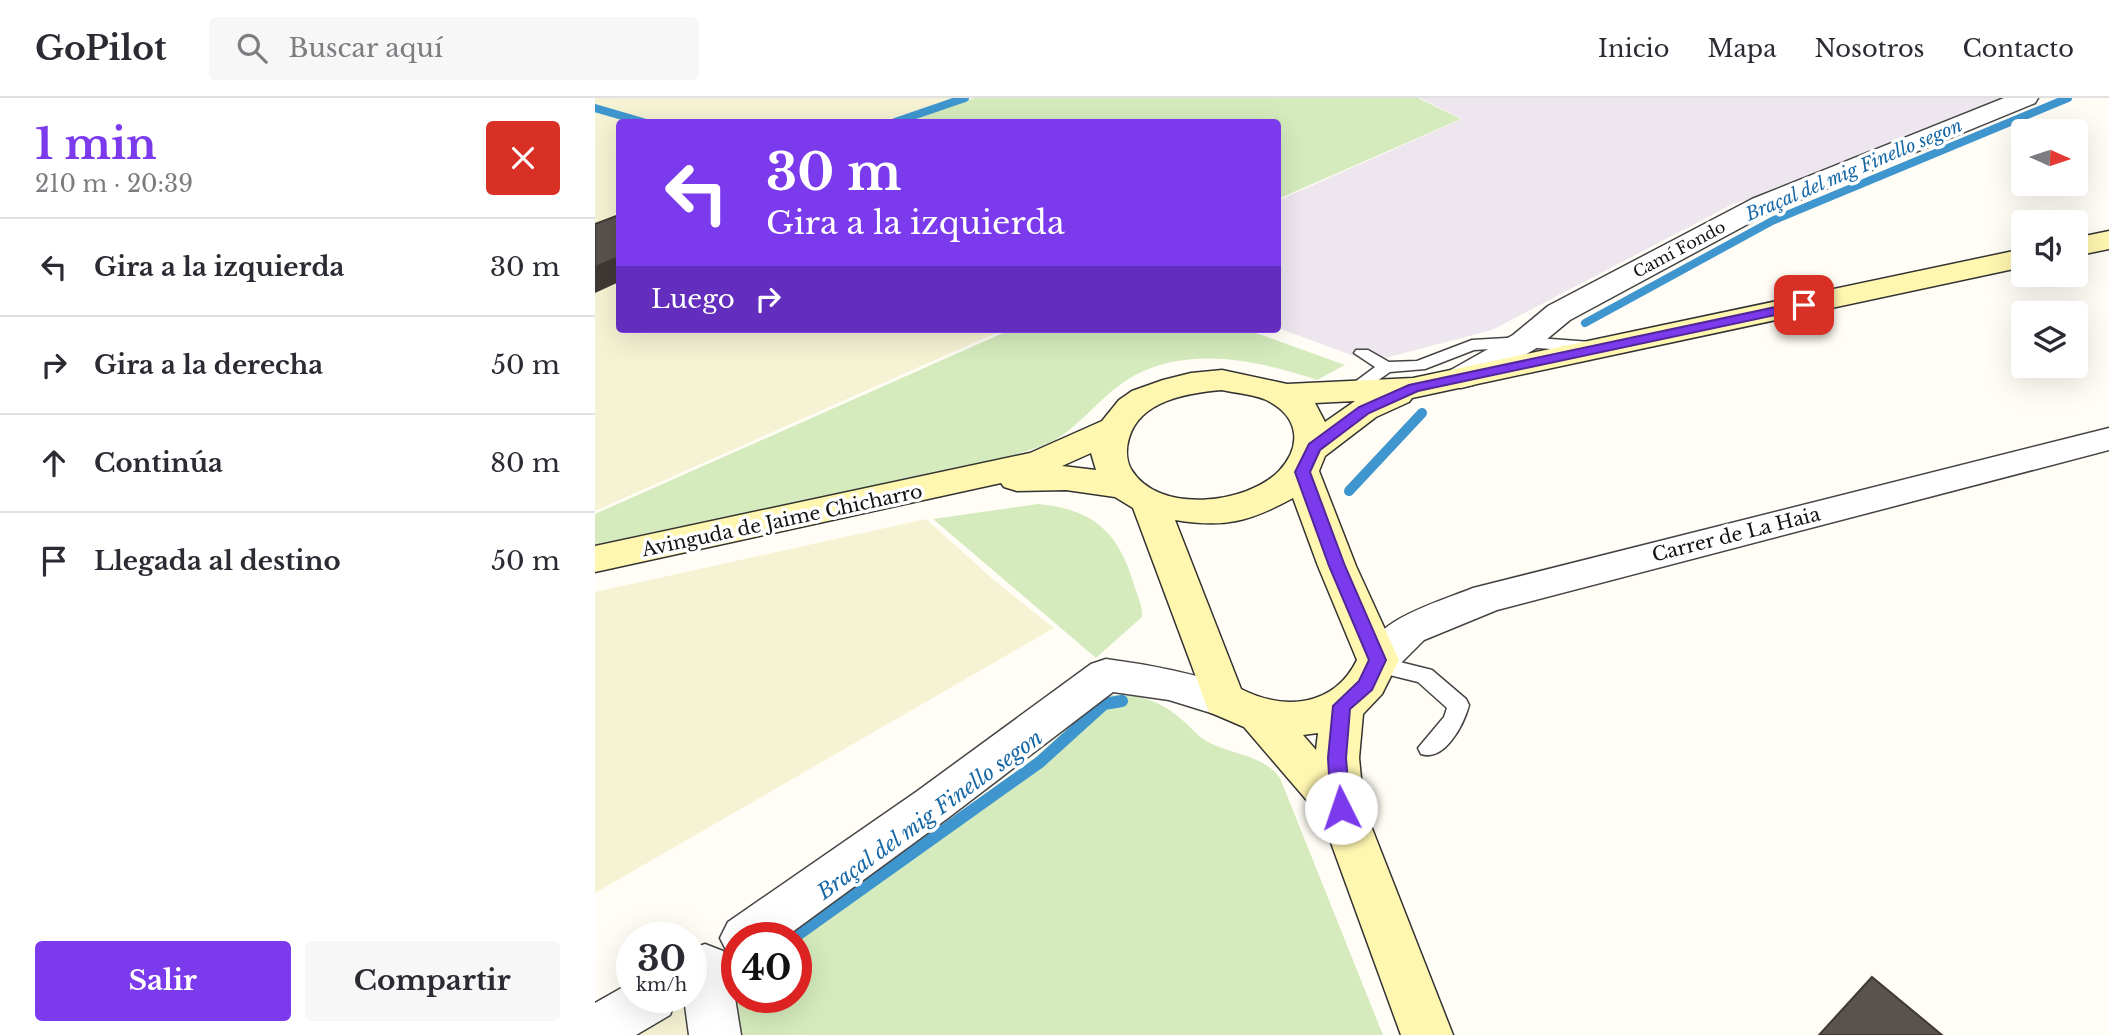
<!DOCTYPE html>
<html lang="es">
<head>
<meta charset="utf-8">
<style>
	:root { --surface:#fff; --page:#f7f7f7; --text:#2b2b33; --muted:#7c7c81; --line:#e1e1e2; --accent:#7c3aed }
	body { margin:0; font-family:"Libre Baskerville",serif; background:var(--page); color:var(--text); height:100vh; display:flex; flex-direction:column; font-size:26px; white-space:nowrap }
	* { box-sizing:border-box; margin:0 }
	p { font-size:23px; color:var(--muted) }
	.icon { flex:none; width:38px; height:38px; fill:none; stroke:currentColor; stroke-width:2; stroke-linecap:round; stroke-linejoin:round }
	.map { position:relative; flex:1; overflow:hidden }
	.panel { display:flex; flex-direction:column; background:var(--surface); width:595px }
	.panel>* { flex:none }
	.guide { position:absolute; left:21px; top:21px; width:665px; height:214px; border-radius:7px; box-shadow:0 7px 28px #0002; background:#7c3aed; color:#fff; overflow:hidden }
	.needle { width:46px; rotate:93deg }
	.buttons { position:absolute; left:1416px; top:21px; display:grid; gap:14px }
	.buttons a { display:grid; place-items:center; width:77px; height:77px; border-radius:7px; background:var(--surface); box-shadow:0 7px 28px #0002; font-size:35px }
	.speed { position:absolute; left:21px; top:824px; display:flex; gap:14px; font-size:35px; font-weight:700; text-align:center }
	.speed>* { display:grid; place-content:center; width:91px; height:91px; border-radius:50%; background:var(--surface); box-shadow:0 7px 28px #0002; line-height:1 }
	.speed small { font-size:18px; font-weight:400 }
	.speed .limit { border:10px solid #d22; background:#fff; color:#111 }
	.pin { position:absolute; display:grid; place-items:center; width:60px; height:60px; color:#fff; margin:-30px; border-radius:14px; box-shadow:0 4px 10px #0006 }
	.me { position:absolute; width:77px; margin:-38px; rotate:356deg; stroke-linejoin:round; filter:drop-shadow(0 0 5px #0008) }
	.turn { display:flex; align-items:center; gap:24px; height:147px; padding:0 35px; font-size:32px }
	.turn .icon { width:91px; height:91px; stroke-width:2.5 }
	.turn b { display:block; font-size:49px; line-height:60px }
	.then { display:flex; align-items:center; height:66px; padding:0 35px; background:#0003; gap:14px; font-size:26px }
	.round { display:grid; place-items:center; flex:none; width:74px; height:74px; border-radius:7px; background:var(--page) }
	.overview { display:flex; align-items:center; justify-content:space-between; height:119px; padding:0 35px }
	h1 { font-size:42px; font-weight:800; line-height:52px; color:var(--accent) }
	.button { display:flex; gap:14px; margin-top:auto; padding:14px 35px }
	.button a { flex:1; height:80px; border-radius:7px; background:var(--accent); color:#fff; font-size:28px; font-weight:800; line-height:80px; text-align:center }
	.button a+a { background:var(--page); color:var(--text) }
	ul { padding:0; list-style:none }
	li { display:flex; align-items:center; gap:21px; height:98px; padding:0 35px; border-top:2px solid var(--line) }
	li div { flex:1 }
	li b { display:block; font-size:26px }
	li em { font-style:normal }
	header { display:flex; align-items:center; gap:42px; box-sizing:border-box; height:98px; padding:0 35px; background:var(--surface); border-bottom:2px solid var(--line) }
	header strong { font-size:33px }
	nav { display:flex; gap:38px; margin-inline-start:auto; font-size:24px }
	.search { width:490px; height:63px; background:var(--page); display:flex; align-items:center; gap:18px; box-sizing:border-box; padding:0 24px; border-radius:7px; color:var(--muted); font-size:26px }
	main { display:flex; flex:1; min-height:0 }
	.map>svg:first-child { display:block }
	.industrial { fill:#eee6ef }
	.farmland { fill:#f6f3d4 }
	.green { fill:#d5ebbd }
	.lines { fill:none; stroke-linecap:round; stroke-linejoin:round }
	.stream-far2 { stroke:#3f96cf; stroke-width:8 }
	.stream-far1 { stroke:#3f96cf; stroke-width:10 }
	.stream { stroke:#3f96cf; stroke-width:12 }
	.lane-casing { stroke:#444; stroke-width:3 }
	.street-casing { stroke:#444; stroke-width:3 }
	.secondary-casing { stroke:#333; stroke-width:3 }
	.lane { fill:#fff; fill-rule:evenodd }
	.street { fill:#fff; fill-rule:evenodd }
	.secondary { fill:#fff6b0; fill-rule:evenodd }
	.shaded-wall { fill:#3f3936 }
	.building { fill:#5a524d; stroke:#3f3936; stroke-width:2 }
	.route { fill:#7c3aed; stroke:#51269a; stroke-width:2 }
	.labels { text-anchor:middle; stroke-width:7; stroke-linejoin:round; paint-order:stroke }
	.far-street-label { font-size:16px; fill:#111; stroke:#fff }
	.far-water-label { font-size:18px; font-style:italic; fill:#1768a6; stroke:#fff }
	.street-label { font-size:19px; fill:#111; stroke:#fff }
	.water-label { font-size:21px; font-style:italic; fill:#1768a6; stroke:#fff }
</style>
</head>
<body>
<header>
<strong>GoPilot</strong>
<div class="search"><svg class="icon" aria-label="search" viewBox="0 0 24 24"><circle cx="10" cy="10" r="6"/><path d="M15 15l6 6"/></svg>Buscar aquí</div>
<nav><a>Inicio</a><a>Mapa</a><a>Nosotros</a><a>Contacto</a></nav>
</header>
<main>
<section class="panel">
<div class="overview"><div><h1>1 min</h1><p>210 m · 20:39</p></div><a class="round" style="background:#d93025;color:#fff"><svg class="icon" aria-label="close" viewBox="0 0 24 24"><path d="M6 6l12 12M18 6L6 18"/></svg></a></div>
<ul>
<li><svg class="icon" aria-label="left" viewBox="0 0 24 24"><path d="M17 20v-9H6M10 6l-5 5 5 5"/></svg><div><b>Gira a la izquierda</b></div><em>30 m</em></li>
<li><svg class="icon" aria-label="right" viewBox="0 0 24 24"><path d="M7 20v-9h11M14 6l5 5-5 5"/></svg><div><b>Gira a la derecha</b></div><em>50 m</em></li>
<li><svg class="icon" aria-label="ahead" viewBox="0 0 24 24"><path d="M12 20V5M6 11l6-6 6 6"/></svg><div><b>Continúa</b></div><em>80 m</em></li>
<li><svg class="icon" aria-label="arrive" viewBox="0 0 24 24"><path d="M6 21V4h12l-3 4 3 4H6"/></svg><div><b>Llegada al destino</b></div><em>50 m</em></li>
</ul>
<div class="button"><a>Salir</a><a>Compartir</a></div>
</section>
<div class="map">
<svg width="1514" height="937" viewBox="0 0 1514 937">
	<rect width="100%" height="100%" fill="#fffdf5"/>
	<polygon class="industrial" points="825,0 1410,0 1167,97 1138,106 897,232 775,264 683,230 682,103 867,21"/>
	<g class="farmland">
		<polygon points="0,0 376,0 305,24 24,24 24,231 410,231 0,413"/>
		<polygon points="331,421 400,483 459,530 0,795 0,494"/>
		<polygon points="80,905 96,907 100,937 23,937"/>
	</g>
	<g class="green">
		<polygon points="380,0 823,0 866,21 683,101 682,24 309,24"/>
		<path d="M417 231H650L750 267 722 282C662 262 587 245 529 284 505 300 488 324 463 340 450 348 433 352 418 358L0 447V416Z"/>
		<path d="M443 406C498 411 524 434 539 487 542 497 548 508 547 519L501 560 338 421Z"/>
		<path d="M519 597C553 598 567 604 592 626 598 632 605 640 613 644 637 657 667 656 685 680L788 937H140L132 881 142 874V900H201V840H189L441 659 507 598Z"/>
	</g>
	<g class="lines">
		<g class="stream-far2">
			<polyline points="0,10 48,24"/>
			<polyline points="300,24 370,0"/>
			<polyline points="990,225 1177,123 1473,0"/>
		</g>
		<polyline class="stream-far1" points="754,393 827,315"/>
		<polyline class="stream" points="198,840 445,664 509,606 527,603"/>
		<g class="lane-casing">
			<g id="lane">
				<polygon points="929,239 996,244 1004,249 996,254 929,249 879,252 830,271 795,274 759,299 747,299 745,295 780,269 759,255 761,252 773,252 794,264 822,263 877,242"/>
				<path d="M781 558 837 572 871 601 874 607C869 626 850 664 826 656L823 650 849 619 852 610 823 584 774 572 771 566 774 560Z"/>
			</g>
		</g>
		<g class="street-casing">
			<g id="street">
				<polygon points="1409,0 1443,0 1440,5 1177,113 975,222 940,251 878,287 866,290 854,287 850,280 854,273 918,237 953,208 1157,101"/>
				<path d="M1514 330V352L902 512 829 542 798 573 783 578 768 573 762 562C786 519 835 507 878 490Z"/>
				<path d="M511 561C557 567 600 576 644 590L650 602 644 614 629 619 574 602 518 594 353 720 189 840H142V859L133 856 125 840 133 824 321 694 496 566Z"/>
				<polygon points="110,846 128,853 135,869 146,937 94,937 89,900 96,900 96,851"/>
				<polygon points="37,884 37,900 82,900 75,917 41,937 0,937 0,905"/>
			</g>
		</g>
		<g class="secondary-casing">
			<g id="secondary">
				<polygon points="1514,133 1514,151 1480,158 1480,140"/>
				<path d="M1428 151V169L817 300 814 304 781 319 730 358 724 373 761 468 804 562 787 596 768 616 764 660 769 710 858 937H806L727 720 649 629 614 614 538 410 520 399 471 392 422 393 409 389 406 385 0 474V448L435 355 507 323 524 302 537 293 568 282 596 275 627 272 692 286 818 280ZM627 292C640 295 656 296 669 301 703 316 709 346 684 373 652 406 563 417 536 371 531 362 531 350 534 340 545 302 593 295 627 292ZM760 303 730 324 720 305ZM496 355 501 372 467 368ZM698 400 723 468 762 562C739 609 689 613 646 591L580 422C630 430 654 424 698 400ZM723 635 721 652 708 637Z"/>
			</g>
		</g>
		<use href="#lane" class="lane"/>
		<use href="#street" class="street"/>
		<use href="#secondary" class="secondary"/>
	</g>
	<polygon class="shaded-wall" points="24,159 24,184 0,195 0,169"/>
	<g class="building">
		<polygon points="24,117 24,159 0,169 0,126"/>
		<polygon points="1277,879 1347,937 1224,937"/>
	</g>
	<polygon class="route" points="1209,203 1213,204 1213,210 823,293 774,315 725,352 715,374 750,468 791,562 777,592 755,611 751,660 755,710 752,716 746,718 739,716 736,710 733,660 738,608 764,583 774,562 734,468 700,374 714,346 764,309 814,287"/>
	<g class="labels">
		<g class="far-street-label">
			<text transform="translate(1084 151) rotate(-28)" y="6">Camí Fondo</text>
		</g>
		<g class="far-water-label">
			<text transform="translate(1259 72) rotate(-23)" y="6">Braçal del mig Finello segon</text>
		</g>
		<g class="street-label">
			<text transform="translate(187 422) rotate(-12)" y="7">Avinguda de Jaime Chicharro</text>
			<text transform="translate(1141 436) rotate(-14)" y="7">Carrer de La Haia</text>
		</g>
		<g class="water-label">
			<text transform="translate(335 717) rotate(-36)" y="7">Braçal del mig Finello segon</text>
		</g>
	</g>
</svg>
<div class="buttons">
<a><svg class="needle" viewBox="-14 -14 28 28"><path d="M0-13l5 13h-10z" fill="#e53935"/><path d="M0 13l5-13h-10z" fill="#7c7c81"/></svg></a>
<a><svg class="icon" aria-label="sound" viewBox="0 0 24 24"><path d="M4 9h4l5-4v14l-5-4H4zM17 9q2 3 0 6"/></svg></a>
<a><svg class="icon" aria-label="layers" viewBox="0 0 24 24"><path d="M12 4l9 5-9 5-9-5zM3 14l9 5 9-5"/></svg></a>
</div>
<div class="speed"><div>30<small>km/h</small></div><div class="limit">40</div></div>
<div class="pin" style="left:1209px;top:207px;background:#d93025"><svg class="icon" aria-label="arrive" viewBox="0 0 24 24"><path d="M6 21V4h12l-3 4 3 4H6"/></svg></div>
<svg class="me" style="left:746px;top:710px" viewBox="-20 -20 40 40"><circle r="19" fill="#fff"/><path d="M0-13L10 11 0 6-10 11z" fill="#7c3aed"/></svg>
<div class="guide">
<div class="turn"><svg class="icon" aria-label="left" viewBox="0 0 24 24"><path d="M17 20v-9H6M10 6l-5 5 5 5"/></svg><div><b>30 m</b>Gira a la izquierda</div></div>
<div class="then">Luego<svg class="icon" aria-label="right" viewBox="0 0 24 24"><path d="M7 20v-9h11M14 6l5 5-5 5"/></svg></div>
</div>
</div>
</main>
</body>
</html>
